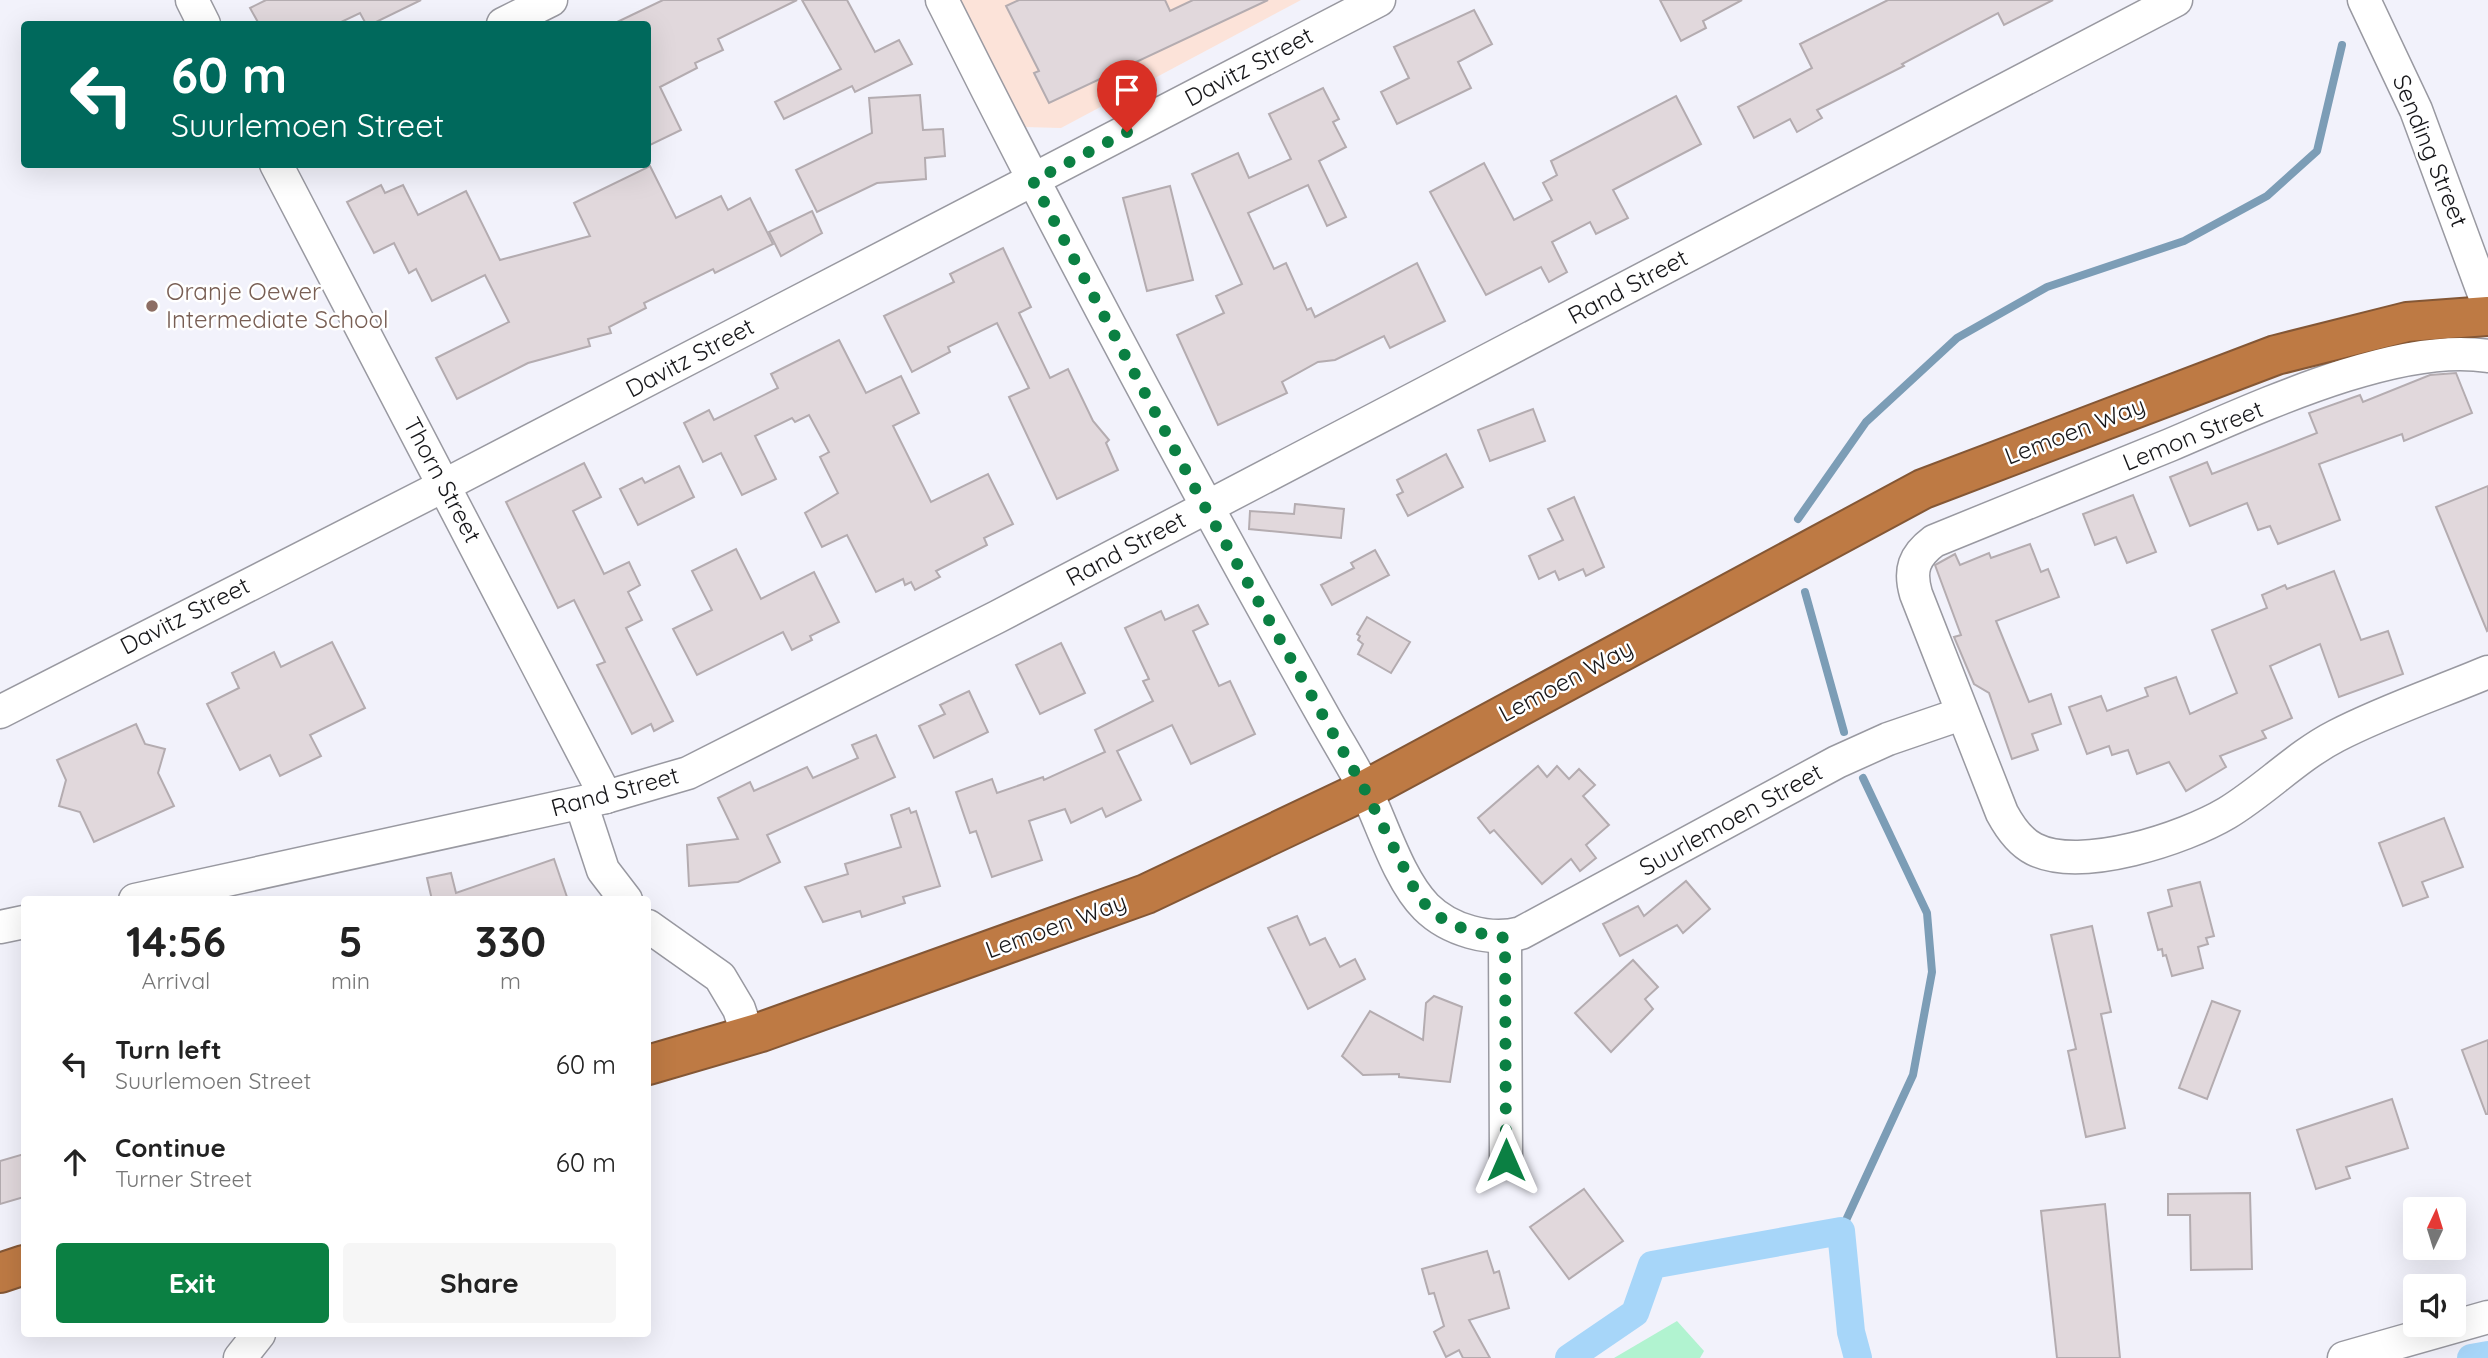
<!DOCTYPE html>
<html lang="en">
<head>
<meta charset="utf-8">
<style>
	:root { --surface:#fff; --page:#f6f6f6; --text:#222; --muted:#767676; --accent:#0b8043 }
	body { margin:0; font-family:Quicksand,sans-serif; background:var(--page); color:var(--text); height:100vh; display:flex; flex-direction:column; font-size:26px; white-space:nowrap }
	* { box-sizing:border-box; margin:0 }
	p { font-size:23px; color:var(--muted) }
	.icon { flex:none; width:38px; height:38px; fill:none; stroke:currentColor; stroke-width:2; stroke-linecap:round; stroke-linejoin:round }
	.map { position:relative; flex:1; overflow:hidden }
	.side { position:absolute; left:21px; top:896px; width:630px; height:441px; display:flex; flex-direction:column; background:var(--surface); border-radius:7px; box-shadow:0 7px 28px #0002 }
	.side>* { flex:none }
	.guide { position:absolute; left:21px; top:21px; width:630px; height:147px; border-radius:7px; box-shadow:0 7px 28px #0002; background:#00695c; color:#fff; overflow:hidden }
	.needle { width:46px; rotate:4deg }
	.controls { position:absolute; left:2403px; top:1197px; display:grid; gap:14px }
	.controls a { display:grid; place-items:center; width:63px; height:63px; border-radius:7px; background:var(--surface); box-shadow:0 7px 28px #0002; font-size:35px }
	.pin { position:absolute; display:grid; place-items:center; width:60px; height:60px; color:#fff; margin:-72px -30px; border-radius:50% 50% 50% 0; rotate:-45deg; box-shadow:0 0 7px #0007 }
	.pin .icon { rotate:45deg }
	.me { position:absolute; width:77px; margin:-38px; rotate:0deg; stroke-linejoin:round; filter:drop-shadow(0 0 5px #0008) }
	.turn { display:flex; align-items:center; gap:24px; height:147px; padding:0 35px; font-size:32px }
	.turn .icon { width:91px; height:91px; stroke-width:2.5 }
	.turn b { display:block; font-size:49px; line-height:60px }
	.eta { display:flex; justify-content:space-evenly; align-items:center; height:119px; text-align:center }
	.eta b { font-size:42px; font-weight:700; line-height:49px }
	.action { display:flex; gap:14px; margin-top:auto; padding:14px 35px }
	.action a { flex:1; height:80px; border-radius:7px; background:var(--accent); color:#fff; font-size:28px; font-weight:700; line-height:80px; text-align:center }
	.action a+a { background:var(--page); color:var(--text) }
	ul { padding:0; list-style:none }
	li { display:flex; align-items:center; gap:21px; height:98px; padding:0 35px }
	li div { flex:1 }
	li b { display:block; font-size:26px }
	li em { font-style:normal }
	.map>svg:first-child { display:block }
	.medical { fill:#fce3d9 }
	.green { fill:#b1f3d0 }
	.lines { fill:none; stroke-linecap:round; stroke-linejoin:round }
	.stream { stroke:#7c9db6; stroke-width:8 }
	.canal { stroke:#a7d6f9; stroke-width:28 }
	.building { fill:#e1d8dc; stroke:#b4acb0; stroke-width:2 }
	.minor-casing { stroke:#9999a1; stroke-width:35 }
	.highway-casing { stroke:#845735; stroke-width:42 }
	.minor { stroke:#fff; stroke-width:32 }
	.highway { stroke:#be7a44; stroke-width:38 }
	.route { stroke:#0b8043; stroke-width:12; stroke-dasharray:0 21.6 }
	.education-dot { fill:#8d6e63; stroke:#fff; stroke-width:2.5 }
	.labels { text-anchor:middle; stroke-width:5; stroke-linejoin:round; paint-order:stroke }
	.street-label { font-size:24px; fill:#17171a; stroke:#fff }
	.education-label { font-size:24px; fill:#785e54; stroke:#fff; text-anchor:start }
</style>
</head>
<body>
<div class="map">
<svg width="2488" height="1358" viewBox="0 0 2488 1358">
	<rect width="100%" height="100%" fill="#f2f2fb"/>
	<polygon class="medical" points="961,0 1301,0 1061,128 1024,127"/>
	<polygon class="green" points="1677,1321 1704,1351 1700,1358 1614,1358"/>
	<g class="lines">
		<g class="stream">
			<polyline points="1798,519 1866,422 1957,338 2047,287 2184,241 2267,196 2317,151 2342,45"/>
			<polyline points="1805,592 1844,732"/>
			<polyline points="1841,1231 1913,1075 1932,972 1927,913 1863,778"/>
		</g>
		<g class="canal">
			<polyline points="1569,1358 1635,1313 1652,1265 1841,1231 1851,1332 1858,1358"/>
			<polyline points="2471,1358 2488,1355"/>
		</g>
	</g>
	<g class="building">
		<polygon points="266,0 421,0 372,24 366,24 360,13 337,24 259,24 250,8"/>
		<polygon points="663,0 797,0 718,39 723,50 695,63 697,68 660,87 681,130 648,146 648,24 613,24"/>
		<polygon points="802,0 847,0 875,52 899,40 912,64 855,92 852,86 784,119 775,102 841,69"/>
		<polygon points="1019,0 1165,0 1170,11 1193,0 1268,0 1049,103 1034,73 1039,71 1006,6"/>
		<polygon points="1660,0 1742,0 1703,21 1706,28 1681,41"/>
		<polygon points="1888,0 2053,0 2004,25 1998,13 1902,64 1904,66 1817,110 1822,118 1797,132 1790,119 1754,138 1738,107 1812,68 1800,44"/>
		<polygon points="1474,10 1492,44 1458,62 1471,88 1397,124 1381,92 1409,78 1394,47"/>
		<polygon points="1323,88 1339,119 1333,122 1346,147 1319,161 1346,217 1327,226 1308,185 1248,213 1274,269 1286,263 1307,310 1311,308 1315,317 1417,263 1445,321 1390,348 1384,336 1335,360 1318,362 1282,382 1287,393 1218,425 1177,335 1224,313 1216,296 1242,284 1192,174 1238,153 1249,178 1291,159 1269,114"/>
		<polygon points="920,95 923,130 943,129 945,156 925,158 926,179 877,183 817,212 796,170 872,133 869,98"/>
		<polygon points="1676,96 1701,144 1613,190 1628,218 1596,234 1590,222 1552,242 1567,272 1549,282 1541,267 1486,295 1430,192 1484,163 1514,220 1552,200 1543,183 1557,175 1551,161"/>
		<polygon points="650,166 676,218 721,196 728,210 750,198 773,244 715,273 713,269 644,303 646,308 609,327 611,333 588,339 590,346 528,363 457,399 436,358 509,322 485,275 432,301 416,269 409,273 394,243 374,253 347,202 381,185 385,193 403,185 418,215 466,191 500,260 590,236 574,203"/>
		<polygon points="1170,186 1193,280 1147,291 1123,198"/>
		<polygon points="812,211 822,233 781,256 769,232"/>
		<polygon points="1003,248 1031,307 1019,313 1050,378 1068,369 1093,421 1109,440 1106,443 1118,470 1057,499 1009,397 1029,388 997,323 948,347 950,352 912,372 884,316 954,282 950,274"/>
		<polygon points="839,340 866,393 901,376 919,413 893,426 931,502 988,474 1013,524 984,538 987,545 936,571 940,577 915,590 911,582 905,585 903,579 876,592 847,535 822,547 805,513 838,493 820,457 829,452 809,415 795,422 792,418 755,436 776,479 742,495 721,453 703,462 684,423 709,410 714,420 778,388 771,374"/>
		<polygon points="2456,373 2472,413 2404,441 2402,434 2319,464 2340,520 2278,544 2270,526 2258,530 2247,503 2190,526 2170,477 2207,462 2212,474 2317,433 2309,413 2360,395 2363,402 2430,375"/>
		<polygon points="1533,409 1545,441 1490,461 1478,430"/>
		<polygon points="1446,454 1463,487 1408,516 1397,495 1403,492 1397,480"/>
		<polygon points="584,463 601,497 573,511 604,574 629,562 640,585 628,592 642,620 626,628 673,721 654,731 651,724 632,734 597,665 605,662 574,600 558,608 506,502"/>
		<polygon points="679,466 694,497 638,525 620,489 642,478 645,483"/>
		<polygon points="2488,486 2488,630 2487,631 2436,507"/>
		<polygon points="2133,495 2156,552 2127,563 2116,537 2095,545 2083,514"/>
		<polygon points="1574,497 1604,567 1586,576 1583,569 1559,580 1555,571 1539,579 1529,556 1563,540 1548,509"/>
		<polygon points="1295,504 1344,509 1341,538 1249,529 1250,511 1294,514"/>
		<polygon points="2030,544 2041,572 2048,569 2059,597 1996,621 2029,702 2051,694 2061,724 2032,734 2038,750 2012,759 1989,693 1974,684 1954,637 1961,635 1935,565 1955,554 1960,565 1989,553 1991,558"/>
		<polygon points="736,549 761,599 814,572 839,622 810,636 812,640 792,650 783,632 697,675 673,629 712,610 692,571"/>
		<polygon points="1375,550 1389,575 1332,605 1321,585 1354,568 1351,563"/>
		<polygon points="2334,571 2361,640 2388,631 2403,674 2339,697 2320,644 2270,666 2292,718 2262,731 2266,738 2220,756 2226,767 2186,791 2169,762 2137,774 2128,750 2112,755 2109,746 2087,754 2069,707 2101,696 2107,711 2148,696 2145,688 2176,677 2190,714 2237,693 2212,630 2267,608 2262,595 2285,585 2287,589"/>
		<polygon points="1198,605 1208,624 1193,631 1219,686 1230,681 1255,734 1191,764 1172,725 1117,751 1141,800 1106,817 1102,808 1071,823 1065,809 1029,821 1042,860 992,877 976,831 970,833 956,792 992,779 997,793 1043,777 1044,780 1105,752 1095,730 1153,701 1143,681 1149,679 1125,628 1161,611 1165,620"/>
		<polygon points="1367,617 1410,642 1391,673 1358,654 1363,644 1358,640 1360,636 1357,634"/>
		<polygon points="332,642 365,708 310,735 321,756 280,776 270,755 240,770 207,704 239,688 232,673 274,652 281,667"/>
		<polygon points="1061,643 1085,693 1040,714 1016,665"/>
		<polygon points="969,691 988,732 934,758 919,726 945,714 940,705"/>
		<polygon points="136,724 145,744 165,749 158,773 174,806 94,842 80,812 59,806 66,780 57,760"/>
		<polygon points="876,735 895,777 767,835 780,862 738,882 689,886 687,845 738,839 718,798 750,782 754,791 807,767 813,778 858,758 852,745"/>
		<polygon points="1538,766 1547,777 1557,766 1569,779 1579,769 1595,785 1583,796 1609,825 1586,845 1596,858 1580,871 1571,859 1542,884 1494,830 1490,833 1478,818"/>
		<polygon points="909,808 911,813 916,811 940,886 903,897 905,903 862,917 860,911 823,922 805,887 848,874 845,864 901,847 891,815"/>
		<polygon points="2444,818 2463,867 2422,882 2428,897 2403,906 2379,843"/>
		<polygon points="554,859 568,900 432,900 427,878 451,873 456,893"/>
		<polygon points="1686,881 1710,909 1683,933 1677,925 1620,956 1603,924 1638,906 1644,916"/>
		<polygon points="2200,882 2214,936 2206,938 2208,944 2198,947 2203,968 2172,976 2166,955 2163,956 2162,949 2158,950 2148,913 2172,906 2168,890"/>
		<polygon points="1297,916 1310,945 1325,938 1340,967 1355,959 1365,979 1308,1009 1268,928"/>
		<polygon points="2092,926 2111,1012 2101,1014 2125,1128 2086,1137 2068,1051 2076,1049 2051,935"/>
		<polygon points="1633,960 1658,987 1645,999 1653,1009 1611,1052 1575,1013"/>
		<polygon points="1434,996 1462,1007 1450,1082 1399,1077 1399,1074 1363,1075 1342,1056 1370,1011 1423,1040 1426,1003"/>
		<polygon points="2212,1001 2240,1011 2207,1099 2179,1088"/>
		<polygon points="2488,1040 2488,1114 2486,1114 2462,1050"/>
		<polygon points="2392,1099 2408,1148 2346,1167 2350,1178 2316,1189 2297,1130"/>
		<polygon points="24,1154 24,1197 0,1204 0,1161"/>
		<polygon points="1584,1189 1623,1241 1569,1279 1530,1227"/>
		<polygon points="2250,1193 2252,1269 2191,1270 2190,1215 2168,1215 2168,1194"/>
		<polygon points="2105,1204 2120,1358 2057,1358 2041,1211"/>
		<polygon points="1487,1251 1494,1273 1499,1271 1509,1308 1469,1320 1490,1358 1463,1358 1459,1350 1446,1357 1434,1332 1444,1326 1434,1293 1429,1294 1422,1269"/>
	</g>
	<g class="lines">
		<g class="minor-casing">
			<g id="minor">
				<polyline points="192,0 204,24"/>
				<path d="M942 0C1063 242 1191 481 1324 717 1338 742 1353 766 1366 791 1383 826 1399 880 1426 907 1449 930 1490 942 1521 933L1837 762 1888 739 1961 714"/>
				<polyline points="2364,0 2416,110 2488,305"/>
				<polyline points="503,24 551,0"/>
				<polyline points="276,164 606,797"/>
				<path d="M2488 356C2397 341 2255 409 2170 445 2091 477 2013 509 1934 541 1914 556 1909 570 1916 594L2002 813C2009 826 2020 842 2034 849 2081 873 2185 838 2227 813 2265 790 2297 756 2336 736 2384 711 2438 693 2488 672"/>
				<polyline points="0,712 445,485 1379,0"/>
				<polyline points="581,803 603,870 626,900"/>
				<polyline points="135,900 606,797 688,773 997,617 2176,0"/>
				<polyline points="648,926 720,977 739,1009 748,1036"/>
				<polyline points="0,927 24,922"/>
				<polyline points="1505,938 1506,1160"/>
				<polyline points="240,1358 259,1334"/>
				<polyline points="2344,1358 2488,1317"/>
			</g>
		</g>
		<g class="highway-casing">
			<g id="highway">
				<polyline points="648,1065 761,1032 1146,894 1365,790 1923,489 2276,355 2407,322 2488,316"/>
				<polyline points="0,1273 24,1265"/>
			</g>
		</g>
		<use href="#minor" class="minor"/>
		<use href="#highway" class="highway"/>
	</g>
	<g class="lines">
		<path class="route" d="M1127 132 1033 181 1205 507 1365 790 1417 894C1438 925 1469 932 1505 938L1506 1160"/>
	</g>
	<circle class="education-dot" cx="152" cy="306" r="7"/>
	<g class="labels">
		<g class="street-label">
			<text transform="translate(1249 67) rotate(-28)" y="8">Davitz Street</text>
			<text transform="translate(2430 151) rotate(68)" y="8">Sending Street</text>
			<text transform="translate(1628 287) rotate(-28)" y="8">Rand Street</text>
			<text transform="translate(690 358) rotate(-28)" y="8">Davitz Street</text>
			<text transform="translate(2075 431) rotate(-21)" y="8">Lemoen Way</text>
			<text transform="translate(2193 436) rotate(-22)" y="8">Lemon Street</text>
			<text transform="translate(442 480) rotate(62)" y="8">Thorn Street</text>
			<text transform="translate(1126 549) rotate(-28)" y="8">Rand Street</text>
			<text transform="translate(185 616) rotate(-27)" y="8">Davitz Street</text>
			<text transform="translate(1566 681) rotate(-28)" y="8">Lemoen Way</text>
			<text transform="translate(615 792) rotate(-15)" y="8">Rand Street</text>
			<text transform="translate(1731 820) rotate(-29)" y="8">Suurlemoen Street</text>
			<text transform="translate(1056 926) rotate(-20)" y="8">Lemoen Way</text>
		</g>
		<g class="education-label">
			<text x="166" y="300">Oranje Oewer<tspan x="166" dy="28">Intermediate School</tspan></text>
		</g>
	</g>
</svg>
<div class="controls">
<a><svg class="needle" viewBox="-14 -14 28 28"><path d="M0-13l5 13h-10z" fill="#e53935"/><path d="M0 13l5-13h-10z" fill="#767676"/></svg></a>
<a><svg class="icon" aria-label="sound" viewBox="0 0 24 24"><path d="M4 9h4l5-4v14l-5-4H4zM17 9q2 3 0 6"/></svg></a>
</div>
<div class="pin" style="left:1127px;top:132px;background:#d93025"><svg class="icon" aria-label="arrive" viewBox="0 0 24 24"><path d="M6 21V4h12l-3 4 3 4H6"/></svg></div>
<svg class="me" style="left:1506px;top:1160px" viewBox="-20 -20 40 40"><path d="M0-17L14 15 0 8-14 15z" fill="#0b8043" stroke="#fff" stroke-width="4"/></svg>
<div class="guide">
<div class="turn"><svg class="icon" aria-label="left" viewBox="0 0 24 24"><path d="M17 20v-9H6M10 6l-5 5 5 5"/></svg><div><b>60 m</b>Suurlemoen Street</div></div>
</div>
<section class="side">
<div class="eta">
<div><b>14:56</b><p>Arrival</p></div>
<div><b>5</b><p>min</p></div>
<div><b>330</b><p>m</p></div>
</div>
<ul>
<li><svg class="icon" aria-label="left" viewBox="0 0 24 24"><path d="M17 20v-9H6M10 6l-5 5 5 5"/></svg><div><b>Turn left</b><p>Suurlemoen Street</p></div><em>60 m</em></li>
<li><svg class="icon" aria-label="ahead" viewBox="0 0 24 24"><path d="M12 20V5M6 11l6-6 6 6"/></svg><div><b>Continue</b><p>Turner Street</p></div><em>60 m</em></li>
</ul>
<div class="action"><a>Exit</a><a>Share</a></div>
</section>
</div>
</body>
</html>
